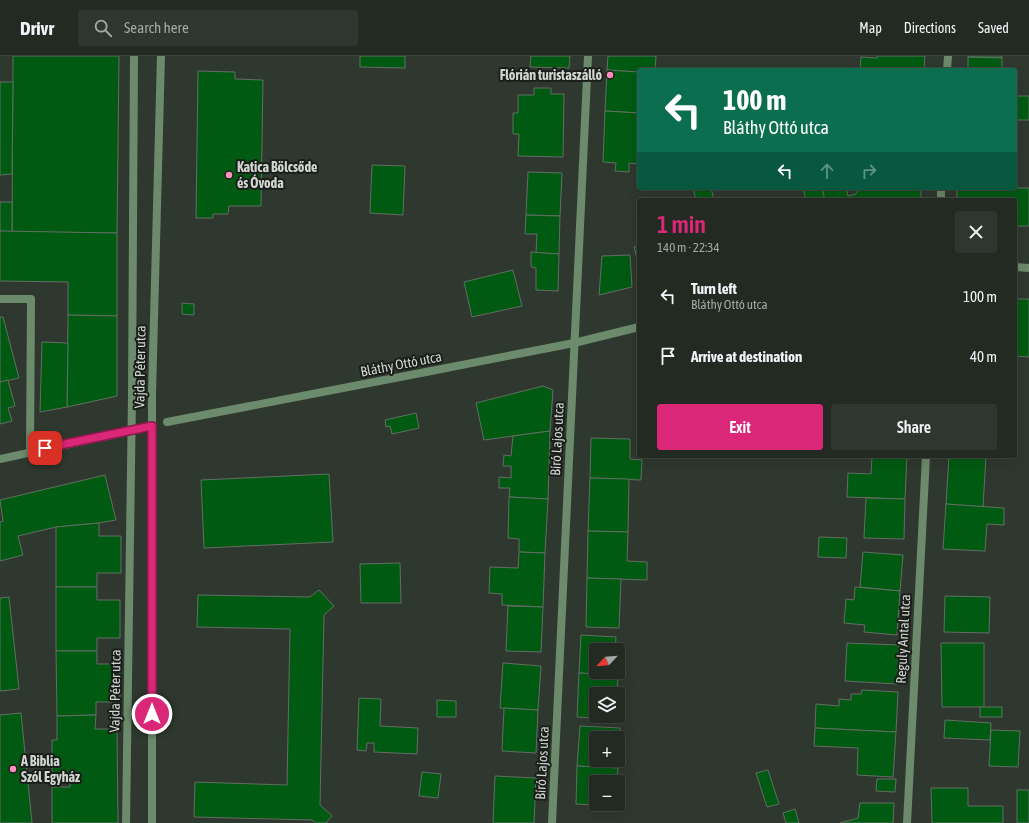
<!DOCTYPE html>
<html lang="en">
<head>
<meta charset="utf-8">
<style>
	:root { --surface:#232a22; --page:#2f362f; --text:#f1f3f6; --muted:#a3a7a5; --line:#404640; --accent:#db2777 }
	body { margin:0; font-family:"Asap Condensed",sans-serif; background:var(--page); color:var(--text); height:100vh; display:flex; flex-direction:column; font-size:15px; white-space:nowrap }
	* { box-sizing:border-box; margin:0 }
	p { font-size:13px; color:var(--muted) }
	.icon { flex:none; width:22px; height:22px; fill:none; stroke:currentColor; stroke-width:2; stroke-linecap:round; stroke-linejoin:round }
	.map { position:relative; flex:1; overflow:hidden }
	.details { position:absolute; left:637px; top:142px; width:380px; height:260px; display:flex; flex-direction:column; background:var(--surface); border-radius:4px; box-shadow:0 4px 16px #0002,0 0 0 1px var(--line) }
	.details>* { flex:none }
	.banner { position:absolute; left:637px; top:12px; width:380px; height:122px; border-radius:4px; box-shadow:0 4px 16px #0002,0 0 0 1px var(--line); background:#0b6e4f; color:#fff; overflow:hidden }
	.needle { width:26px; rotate:244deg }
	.controls { position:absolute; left:589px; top:587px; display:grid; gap:8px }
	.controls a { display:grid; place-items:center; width:36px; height:36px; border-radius:4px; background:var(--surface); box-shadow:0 4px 16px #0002,0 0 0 1px var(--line); font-size:20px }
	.pin { position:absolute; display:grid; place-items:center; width:34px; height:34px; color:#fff; margin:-17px; border-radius:8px; box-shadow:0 2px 6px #0006 }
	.me { position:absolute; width:44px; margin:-22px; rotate:0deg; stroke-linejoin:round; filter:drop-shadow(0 0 3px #0008) }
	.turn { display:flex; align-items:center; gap:14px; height:84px; padding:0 20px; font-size:18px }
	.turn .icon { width:52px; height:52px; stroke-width:2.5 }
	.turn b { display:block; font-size:28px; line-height:34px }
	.lanes { display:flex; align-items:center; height:38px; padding:0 20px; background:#0003; justify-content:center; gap:20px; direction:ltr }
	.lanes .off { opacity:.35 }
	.round { display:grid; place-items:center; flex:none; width:42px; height:42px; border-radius:4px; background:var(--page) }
	.summary { display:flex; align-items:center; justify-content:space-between; height:68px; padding:0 20px }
	h1 { font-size:24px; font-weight:600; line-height:30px; color:var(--accent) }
	.primary-button { display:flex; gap:8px; margin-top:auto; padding:8px 20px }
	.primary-button a { flex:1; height:46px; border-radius:4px; background:var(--accent); color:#fff; font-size:16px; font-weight:600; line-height:46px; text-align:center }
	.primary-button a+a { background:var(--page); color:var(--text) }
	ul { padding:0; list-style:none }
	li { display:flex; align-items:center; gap:12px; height:60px; padding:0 20px }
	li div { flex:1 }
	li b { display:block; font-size:15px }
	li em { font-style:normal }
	header { display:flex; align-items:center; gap:24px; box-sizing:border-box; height:56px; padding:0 20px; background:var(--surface); border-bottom:1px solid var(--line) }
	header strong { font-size:19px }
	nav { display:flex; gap:22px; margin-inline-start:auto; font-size:14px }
	.search { width:280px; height:36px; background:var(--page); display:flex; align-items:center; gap:10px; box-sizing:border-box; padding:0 14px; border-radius:4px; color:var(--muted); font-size:15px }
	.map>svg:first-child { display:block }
	.building { fill:#015a12; stroke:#636e63; fill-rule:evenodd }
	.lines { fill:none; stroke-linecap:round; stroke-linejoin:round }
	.service { stroke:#6c8a6c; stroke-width:8 }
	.pedestrian { stroke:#6c8a6c; stroke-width:8 }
	.minor { stroke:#6c8a6c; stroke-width:8 }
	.tertiary { stroke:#6c8a6c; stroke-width:8 }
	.route-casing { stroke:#8e194d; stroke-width:10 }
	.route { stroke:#db2777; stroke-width:7 }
	.poi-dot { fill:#fe8ebd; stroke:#1a1e1a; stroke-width:1.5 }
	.labels { text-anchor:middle; stroke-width:4; stroke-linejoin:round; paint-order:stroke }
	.poi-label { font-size:14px; font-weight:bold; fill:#d1d7d0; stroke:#1a1e1a; text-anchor:start }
	.street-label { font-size:14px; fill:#d1d7d0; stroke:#1a1e1a }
</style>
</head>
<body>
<header>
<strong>Drivr</strong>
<div class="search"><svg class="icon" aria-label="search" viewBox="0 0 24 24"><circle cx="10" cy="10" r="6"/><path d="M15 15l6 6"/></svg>Search here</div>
<nav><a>Map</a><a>Directions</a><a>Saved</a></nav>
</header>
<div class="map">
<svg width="1029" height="767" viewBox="0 0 1029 767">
	<rect width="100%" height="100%" fill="#2f382e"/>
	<g class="building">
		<polygon points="13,0 119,0 117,177 12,176"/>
		<polygon points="360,0 405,0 405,12 360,11"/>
		<polygon points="531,0 570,0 569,12 530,11"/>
		<polygon points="608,0 656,0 655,14 639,14 639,16 607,14"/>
		<polygon points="877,0 925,0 924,14 860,14 861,1 877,2"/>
		<polygon points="968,0 1002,0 1002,2 968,1"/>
		<polygon points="968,1 1002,2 1002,14 968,14"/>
		<polygon points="607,14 639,16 639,57 605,55"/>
		<polygon points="198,15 235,16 235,23 263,24 261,150 229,150 228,158 213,158 213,162 196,162"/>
		<polygon points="0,26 13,26 12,118 0,119"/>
		<polygon points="534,32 551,32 551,38 564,38 563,101 518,100 519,78 513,78 513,57 518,57 518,39 534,39"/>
		<rect x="1015" y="40" width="14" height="24"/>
		<polygon points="605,55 639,57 639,108 629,107 629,116 615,115 616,107 603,106"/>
		<polygon points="372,109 405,110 403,159 370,157"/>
		<polygon points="528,116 562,117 560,160 526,159"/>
		<polygon points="1015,120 1016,132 1029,132 1029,170 1015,170 1015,144 957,144 957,132 1015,132"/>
		<polygon points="693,132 711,132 714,144 696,144"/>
		<polygon points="803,132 822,132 825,144 806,144"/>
		<polygon points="822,132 846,132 848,140 856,138 859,132 921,132 921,144 825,144"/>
		<polygon points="0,146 12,146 12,176 0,175"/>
		<polygon points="526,159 560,160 559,198 536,197 537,178 525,178"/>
		<polygon points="0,175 117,177 117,260 68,259 68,226 0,225"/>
		<polygon points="639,190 639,210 634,191"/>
		<polygon points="531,196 559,198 558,235 536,234 536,212 531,211"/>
		<polygon points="630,199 632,231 599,239 602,200"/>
		<polygon points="513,214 522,250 472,261 464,226"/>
		<polygon points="1015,243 1029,243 1029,301 1015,300"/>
		<polygon points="182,247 194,248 194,259 182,258"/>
		<polygon points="68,259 117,260 117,340 67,351"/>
		<polygon points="0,261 3,261 19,322 0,326"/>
		<polygon points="42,286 68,287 67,351 40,356"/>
		<polygon points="8,324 15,350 8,352 12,365 0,368 0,326"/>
		<polygon points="543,330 553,334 550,375 484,384 476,347"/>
		<polygon points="416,357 419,372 392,378 390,370 386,371 385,364"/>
		<polygon points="550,375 548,443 509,441 510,432 499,432 499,421 511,422 511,410 503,410 504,399 511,400 513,380"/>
		<polygon points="591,382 630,383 630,403 642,404 641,424 590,422"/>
		<polygon points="872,400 907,400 905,443 847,441 848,417 871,418"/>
		<polygon points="949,400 986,400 983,451 946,448"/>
		<polygon points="329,418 333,486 204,492 201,424"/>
		<polygon points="105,419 116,464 99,467 56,471 18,480 23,499 0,505 0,466 3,465 0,444"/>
		<polygon points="590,422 629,423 628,476 588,475"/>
		<polygon points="509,441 548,443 545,497 519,496 519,483 508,482"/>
		<polygon points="866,442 905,443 904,483 864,482"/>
		<polygon points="946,448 1004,452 1004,469 987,468 985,495 943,493"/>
		<polygon points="99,467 99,480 121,480 121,517 97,517 97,531 56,531 56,471"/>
		<polygon points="588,475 628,476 627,505 647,506 647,524 587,522"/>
		<polygon points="819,481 847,482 846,502 818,501"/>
		<polygon points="519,496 545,497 543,551 502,549 502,538 489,537 490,511 518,512"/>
		<polygon points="863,496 903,499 900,535 860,531"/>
		<polygon points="400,507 401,547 361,547 360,508"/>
		<polygon points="587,522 621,523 619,572 586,571"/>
		<polygon points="56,531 97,531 97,544 120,544 120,582 97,582 97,595 56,595"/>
		<polygon points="855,531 900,535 897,579 864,576 865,569 844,567 846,543 854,544"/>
		<polygon points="319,534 334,550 324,559 320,749 332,760 326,767 316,767 312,764 194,761 195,726 287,729 290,573 197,571 198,539 310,541"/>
		<polygon points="945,540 990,541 989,577 944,576"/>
		<polygon points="9,541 19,633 0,635 0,542"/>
		<polygon points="508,550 543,551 541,596 506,595"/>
		<polygon points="581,579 616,581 615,594 596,594 596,616 614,616 614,619 579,617"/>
		<polygon points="847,587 899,589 897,628 845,625"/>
		<polygon points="941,587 984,587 984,651 942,651"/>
		<polygon points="56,595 97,595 97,608 119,608 120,646 96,646 96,659 57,660"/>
		<polygon points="503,607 541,610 538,654 500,652"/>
		<polygon points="579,617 618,619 617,638 596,638 596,660 616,660 616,663 577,661"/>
		<polygon points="862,634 898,636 896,676 815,672 816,648 839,650 839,643 851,644 851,638 861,638"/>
		<polygon points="359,642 381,643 380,670 418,672 417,698 374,696 374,687 367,687 366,695 357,694"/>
		<polygon points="437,644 456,645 456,661 437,661"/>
		<rect x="980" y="651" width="22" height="10"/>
		<polygon points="504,652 538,654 536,697 502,695"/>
		<polygon points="21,657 32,767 0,767 0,659"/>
		<polygon points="96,659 95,673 117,673 118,767 52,767 52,731 70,731 70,719 52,719 52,684 57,684 57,660"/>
		<polygon points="945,664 991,667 990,684 944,682"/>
		<path d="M580 670 620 672 618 712 577 710ZM596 682H618V704H596Z"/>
		<polygon points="815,672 896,676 893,721 857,719 858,692 814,690"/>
		<polygon points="991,674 1020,675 1018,711 989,710"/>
		<polygon points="577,710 618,712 617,726 596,726 596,748 613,748 612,750 576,748"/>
		<polygon points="768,714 779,748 767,751 756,717"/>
		<polygon points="422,716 441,718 438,742 419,740"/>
		<polygon points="495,720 536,722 534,767 493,767"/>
		<polygon points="877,723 896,723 895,736 876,735"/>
		<polygon points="931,732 968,732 968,750 1003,750 1003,767 932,767"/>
		<rect x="1017" y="734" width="12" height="33"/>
		<polygon points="860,747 894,747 893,767 840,767 858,762"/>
		<polygon points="795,753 799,767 786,767 783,757"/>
	</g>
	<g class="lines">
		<polyline class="service" points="0,243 31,243 30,395"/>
		<polyline class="pedestrian" points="167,366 426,316"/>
		<g class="minor">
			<polyline points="947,14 948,0"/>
			<polyline points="941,144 941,132"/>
			<polyline points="1015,211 1029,212"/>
			<polyline points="426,316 574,287 639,271"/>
			<polyline points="0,403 152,370"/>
			<polyline points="552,767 588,0"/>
			<polyline points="907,767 926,400"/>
		</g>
		<g class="tertiary">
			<polyline points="126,767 132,341 134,0"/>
			<polyline points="152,767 152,338 161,0"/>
		</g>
	</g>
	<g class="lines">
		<g class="route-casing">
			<polyline id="route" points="45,392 152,370 152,658"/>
		</g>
		<use href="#route" class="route"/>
	</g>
	<g class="poi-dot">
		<circle cx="610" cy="19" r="4"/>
		<circle cx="229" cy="119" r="4"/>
		<circle cx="13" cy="713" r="4"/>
	</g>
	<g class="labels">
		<g class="poi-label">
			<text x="602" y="24" text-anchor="end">Flórián turistaszálló</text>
			<text x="237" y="116">Katica Bölcsőde<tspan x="237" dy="16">és Óvoda</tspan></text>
			<text x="21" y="710">A Biblia<tspan x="21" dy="16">Szól Egyház</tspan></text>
		</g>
		<g class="street-label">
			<text transform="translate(401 308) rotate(-11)" y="5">Bláthy Ottó utca</text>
			<text transform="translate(140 311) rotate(-89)" y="5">Vajda Péter utca</text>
			<text transform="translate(557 383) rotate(-87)" y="5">Bíró Lajos utca</text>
			<text transform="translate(903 583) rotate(-87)" y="5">Reguly Antal utca</text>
			<text transform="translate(115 635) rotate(-89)" y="5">Vajda Péter utca</text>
			<text transform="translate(542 707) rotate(-87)" y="5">Bíró Lajos utca</text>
		</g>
	</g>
</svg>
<div class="controls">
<a><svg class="needle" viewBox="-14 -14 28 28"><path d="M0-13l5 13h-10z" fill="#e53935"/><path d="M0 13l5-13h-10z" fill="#a3a7a5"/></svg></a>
<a><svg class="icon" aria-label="layers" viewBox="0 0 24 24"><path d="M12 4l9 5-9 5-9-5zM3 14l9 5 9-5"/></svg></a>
<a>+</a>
<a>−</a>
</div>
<div class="pin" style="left:45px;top:392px;background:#d93025"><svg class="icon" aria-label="arrive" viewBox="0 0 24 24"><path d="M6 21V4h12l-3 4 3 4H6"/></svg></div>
<svg class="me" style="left:152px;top:658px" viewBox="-20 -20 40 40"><circle r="17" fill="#db2777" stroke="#fff" stroke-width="3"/><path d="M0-11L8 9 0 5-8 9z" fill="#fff"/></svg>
<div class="banner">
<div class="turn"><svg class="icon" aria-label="left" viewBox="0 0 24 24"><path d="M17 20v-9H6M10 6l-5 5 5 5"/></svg><div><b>100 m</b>Bláthy Ottó utca</div></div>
<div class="lanes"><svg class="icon" aria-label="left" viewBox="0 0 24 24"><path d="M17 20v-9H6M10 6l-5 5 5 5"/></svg><svg class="icon off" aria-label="ahead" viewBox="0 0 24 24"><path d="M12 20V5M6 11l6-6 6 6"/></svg><svg class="icon off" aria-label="right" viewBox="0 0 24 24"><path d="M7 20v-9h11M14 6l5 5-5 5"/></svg></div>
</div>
<section class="details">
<div class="summary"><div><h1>1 min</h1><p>140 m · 22:34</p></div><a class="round"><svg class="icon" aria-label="close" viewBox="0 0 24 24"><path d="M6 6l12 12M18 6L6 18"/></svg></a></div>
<ul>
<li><svg class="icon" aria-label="left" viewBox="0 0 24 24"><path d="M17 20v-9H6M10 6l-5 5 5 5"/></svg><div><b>Turn left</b><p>Bláthy Ottó utca</p></div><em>100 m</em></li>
<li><svg class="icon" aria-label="arrive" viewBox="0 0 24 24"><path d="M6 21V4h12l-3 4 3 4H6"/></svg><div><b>Arrive at destination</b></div><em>40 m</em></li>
</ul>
<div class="primary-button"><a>Exit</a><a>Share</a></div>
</section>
</div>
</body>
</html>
